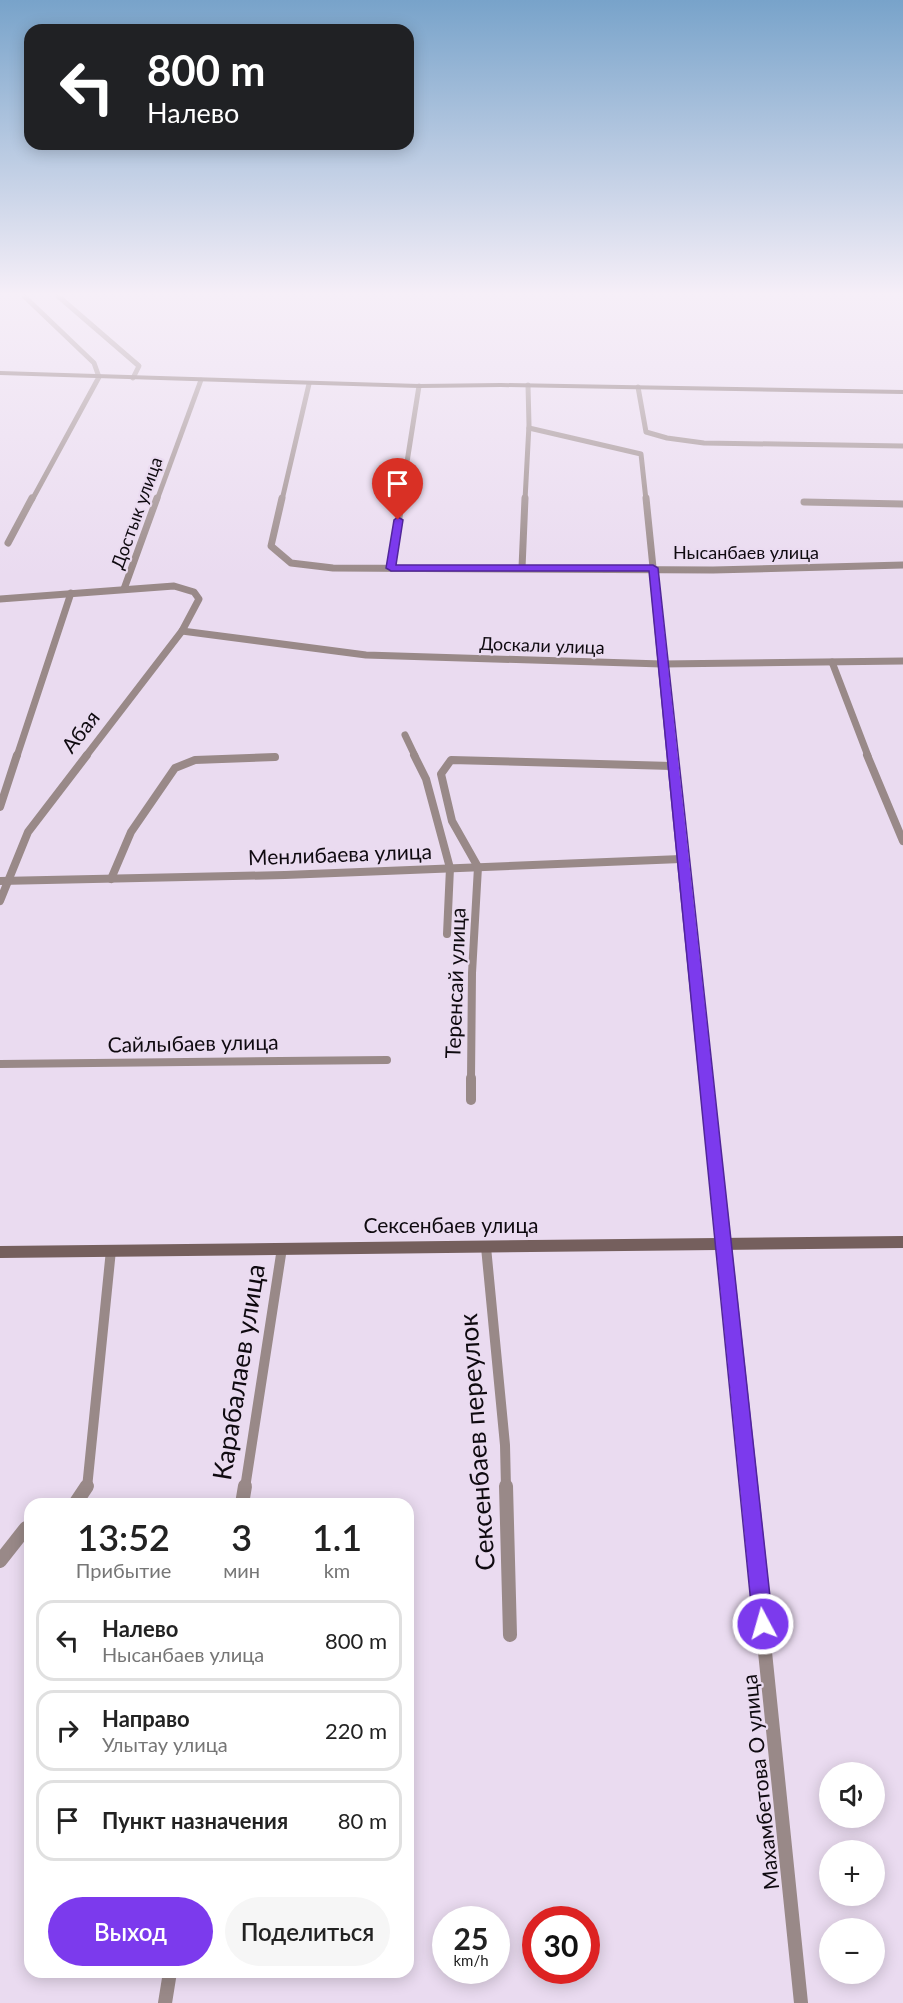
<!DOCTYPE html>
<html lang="ru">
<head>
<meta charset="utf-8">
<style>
	:root { --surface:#fff; --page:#f6f6f6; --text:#222; --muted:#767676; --line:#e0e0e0; --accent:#7c3aed }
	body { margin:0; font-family:Lato,sans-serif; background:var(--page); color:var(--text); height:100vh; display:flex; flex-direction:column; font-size:22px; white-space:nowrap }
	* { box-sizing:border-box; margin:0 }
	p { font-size:20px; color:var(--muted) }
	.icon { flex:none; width:33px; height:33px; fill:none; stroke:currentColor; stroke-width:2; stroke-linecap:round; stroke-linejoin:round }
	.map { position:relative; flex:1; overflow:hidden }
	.sheet { position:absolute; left:24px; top:1498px; width:390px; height:480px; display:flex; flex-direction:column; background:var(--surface); border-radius:18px; box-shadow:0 3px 15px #0003 }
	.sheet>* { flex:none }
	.top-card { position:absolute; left:24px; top:24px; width:390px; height:126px; border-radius:18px; box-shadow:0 3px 15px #0003; background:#202124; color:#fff; overflow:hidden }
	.buttons { position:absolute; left:819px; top:1762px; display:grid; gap:12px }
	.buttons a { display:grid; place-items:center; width:66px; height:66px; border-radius:50%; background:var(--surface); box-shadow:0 3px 15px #0003; font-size:30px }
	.speed { position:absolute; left:432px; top:1906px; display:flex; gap:12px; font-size:30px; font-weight:700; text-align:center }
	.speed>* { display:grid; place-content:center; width:78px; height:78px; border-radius:50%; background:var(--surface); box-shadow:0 3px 15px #0003; line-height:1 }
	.speed small { font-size:15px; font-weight:400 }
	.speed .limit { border:9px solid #d22; background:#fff; color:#111 }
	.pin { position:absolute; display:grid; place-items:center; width:51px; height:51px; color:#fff; margin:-62px -26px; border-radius:50% 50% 50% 0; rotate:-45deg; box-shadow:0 0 6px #0007 }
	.pin .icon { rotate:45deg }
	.me { position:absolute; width:66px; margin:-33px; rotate:354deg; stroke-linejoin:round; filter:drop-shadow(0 0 4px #0008) }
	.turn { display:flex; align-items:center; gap:21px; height:126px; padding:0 24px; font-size:27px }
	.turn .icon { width:78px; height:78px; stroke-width:2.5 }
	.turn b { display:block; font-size:42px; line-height:51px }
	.eta { display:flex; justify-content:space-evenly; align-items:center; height:102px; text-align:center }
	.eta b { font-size:36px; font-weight:600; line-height:42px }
	.action { display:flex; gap:12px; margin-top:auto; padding:12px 24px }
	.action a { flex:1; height:69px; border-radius:36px; background:var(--accent); color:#fff; font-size:24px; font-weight:600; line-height:69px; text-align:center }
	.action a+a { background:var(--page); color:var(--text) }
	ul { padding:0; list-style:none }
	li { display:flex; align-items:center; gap:18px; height:81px; margin:0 12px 9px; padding:0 12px; border:3px solid var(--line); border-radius:18px }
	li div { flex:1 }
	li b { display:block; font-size:22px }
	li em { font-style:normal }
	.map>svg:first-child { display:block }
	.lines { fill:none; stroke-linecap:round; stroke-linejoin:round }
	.street-far4 { stroke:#998988; stroke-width:5 }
	.street-far3 { stroke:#998988; stroke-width:7 }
	.street-far2 { stroke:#998988; stroke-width:8 }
	.street-far1 { stroke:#998988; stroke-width:10 }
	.street { stroke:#998988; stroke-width:14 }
	.secondary { fill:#755f5d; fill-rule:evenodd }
	.route { fill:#7c3aed; stroke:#51269a; stroke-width:1.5 }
	.labels { text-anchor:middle; stroke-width:4.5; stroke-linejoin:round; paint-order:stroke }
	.far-street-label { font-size:18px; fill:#0f0a10; stroke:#eadbf0 }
	.street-label { font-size:21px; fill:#0f0a10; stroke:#eadbf0 }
	.near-street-label { font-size:26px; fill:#0f0a10; stroke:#eadbf0 }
</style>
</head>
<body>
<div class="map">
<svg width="903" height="2003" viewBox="0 0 903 2003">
	<rect width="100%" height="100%" fill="#eadbf0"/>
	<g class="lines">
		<g class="street-far4">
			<polyline points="24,296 94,363 99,377 32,500"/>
			<polyline points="58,296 139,366 133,378"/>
			<polyline points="638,387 646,432 667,438 704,443 903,446"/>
			<polyline points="529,428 641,454 646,500"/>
			<polyline points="157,500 201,380"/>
			<polyline points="282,500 309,384"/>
			<polyline points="401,500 419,386"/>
			<polyline points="525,500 529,425 528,385"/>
		</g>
		<g class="street-far3">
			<polyline points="282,498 271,546 291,563 333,568 713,570 903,565"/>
			<polyline points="646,498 672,756"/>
			<polyline points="804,502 903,504"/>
			<polyline points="8,543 32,498"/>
			<polyline points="391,568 402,498"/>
			<polyline points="522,568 525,498"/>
			<polyline points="124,589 157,498"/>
			<polyline points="0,599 174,586 194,592 199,599 182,631 86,756"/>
			<polyline points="182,631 366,655 662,664 903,661"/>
			<polyline points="832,662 868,756"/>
			<polyline points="405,735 415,756"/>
			<polyline points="17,756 71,593"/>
		</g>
		<g class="street-far2">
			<polyline points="414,755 426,779 450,868 447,934"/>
			<polyline points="672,755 706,1079"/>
			<polyline points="867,755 903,841"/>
			<polyline points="0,807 17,755"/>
			<polyline points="111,879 131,832 175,768 195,760 275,757"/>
			<polyline points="0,881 285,875 681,859"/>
			<polyline points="0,901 28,832 87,755"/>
			<polyline points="0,1064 387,1060"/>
			<polyline points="471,1079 472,973 478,867 452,821 441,774 451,760 672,766"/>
		</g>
		<g class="street-far1">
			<polyline points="706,1078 748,1488"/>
			<polyline points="471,1100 471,1078"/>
			<polyline points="486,1247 505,1445 506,1488"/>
			<polyline points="87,1488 111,1250"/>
			<polyline points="245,1488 282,1248"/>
		</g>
		<g class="street">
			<polyline points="506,1486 510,1635"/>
			<polyline points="748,1486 801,2003"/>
			<polyline points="75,1504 87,1486"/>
			<polyline points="242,1504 245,1486"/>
			<polyline points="0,1561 26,1528 30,1527"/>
			<polyline points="165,2003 170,1972"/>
		</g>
		<g class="secondary">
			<polygon points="0,371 419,384 501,383 903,390 903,394 501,387 419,388 0,375"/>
			<polygon points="903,1236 903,1248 0,1258 0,1246"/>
		</g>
	</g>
	<linearGradient id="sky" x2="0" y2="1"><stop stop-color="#78a3ca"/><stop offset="0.51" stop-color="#f6eff8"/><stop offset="1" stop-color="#f6eff8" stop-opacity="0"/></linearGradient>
	<rect width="903" height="577" fill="url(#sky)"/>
	<path class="route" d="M398 517 403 520 396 565H653L658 568C694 920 736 1272 773 1624L770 1631 763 1634 756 1631 753 1624C720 1273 681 922 649 571H391L386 568 394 520Z"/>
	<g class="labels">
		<g class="far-street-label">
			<text transform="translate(137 513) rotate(-70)" y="6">Достык улица</text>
			<text x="746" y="559">Нысанбаев улица</text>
			<text transform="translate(542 646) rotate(2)" y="6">Доскали улица</text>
		</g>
		<g class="street-label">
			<text transform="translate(81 732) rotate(-52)" y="7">Абая</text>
			<text transform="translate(340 855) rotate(-2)" y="7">Менлибаева улица</text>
			<text transform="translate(456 983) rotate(-88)" y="7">Теренсай улица</text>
			<text transform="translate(193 1044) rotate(-1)" y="7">Сайлыбаев улица</text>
			<text x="451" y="1233">Сексенбаев улица</text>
			<text transform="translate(761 1782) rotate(-96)" y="7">Махамбетова О улица</text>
		</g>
		<g class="near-street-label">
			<text transform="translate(239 1372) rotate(-81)" y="9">Карабалаев улица</text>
			<text transform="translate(477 1442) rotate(-94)" y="9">Сексенбаев переулок</text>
		</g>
	</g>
</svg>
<div class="buttons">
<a><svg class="icon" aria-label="sound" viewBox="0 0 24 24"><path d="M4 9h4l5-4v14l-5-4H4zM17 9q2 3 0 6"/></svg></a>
<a>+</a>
<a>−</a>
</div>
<div class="speed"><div>25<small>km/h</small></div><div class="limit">30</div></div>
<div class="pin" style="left:398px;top:520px;background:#d93025"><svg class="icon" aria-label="arrive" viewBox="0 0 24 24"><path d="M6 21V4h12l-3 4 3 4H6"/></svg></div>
<svg class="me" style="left:763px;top:1624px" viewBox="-20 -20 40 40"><circle r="17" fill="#7c3aed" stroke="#fff" stroke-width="3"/><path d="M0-11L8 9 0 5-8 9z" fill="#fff"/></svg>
<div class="top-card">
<div class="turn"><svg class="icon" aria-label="left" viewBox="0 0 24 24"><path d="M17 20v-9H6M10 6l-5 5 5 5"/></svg><div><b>800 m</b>Налево</div></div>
</div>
<section class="sheet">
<div class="eta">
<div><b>13:52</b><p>Прибытие</p></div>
<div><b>3</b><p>мин</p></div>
<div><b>1.1</b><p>km</p></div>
</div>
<ul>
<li><svg class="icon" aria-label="left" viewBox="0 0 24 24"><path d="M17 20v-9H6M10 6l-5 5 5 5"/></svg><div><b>Налево</b><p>Нысанбаев улица</p></div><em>800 m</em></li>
<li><svg class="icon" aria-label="right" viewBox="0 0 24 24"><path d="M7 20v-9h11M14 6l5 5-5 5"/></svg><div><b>Направо</b><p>Улытау улица</p></div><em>220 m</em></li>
<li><svg class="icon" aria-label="arrive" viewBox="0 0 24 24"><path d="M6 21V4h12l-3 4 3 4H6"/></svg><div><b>Пункт назначения</b></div><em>80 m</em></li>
</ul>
<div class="action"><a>Выход</a><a>Поделиться</a></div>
</section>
</div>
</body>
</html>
